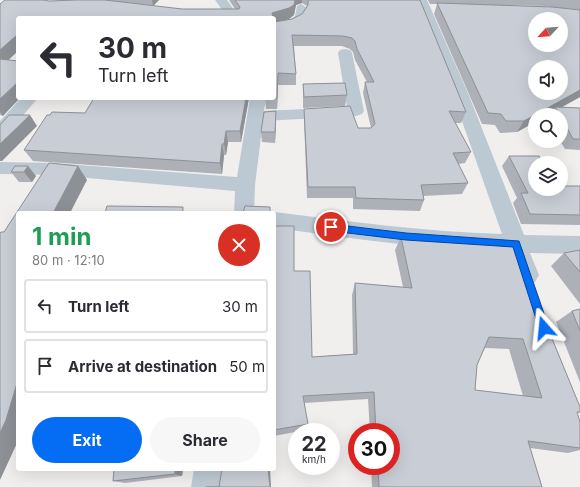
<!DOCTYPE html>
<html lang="en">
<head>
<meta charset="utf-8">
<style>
	:root { --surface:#fff; --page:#f7f7f7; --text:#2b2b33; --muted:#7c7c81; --line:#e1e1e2; --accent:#056cf4 }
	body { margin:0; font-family:Inter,sans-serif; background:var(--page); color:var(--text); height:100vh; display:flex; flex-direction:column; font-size:15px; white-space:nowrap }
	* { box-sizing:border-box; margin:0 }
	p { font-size:13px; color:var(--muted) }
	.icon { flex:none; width:22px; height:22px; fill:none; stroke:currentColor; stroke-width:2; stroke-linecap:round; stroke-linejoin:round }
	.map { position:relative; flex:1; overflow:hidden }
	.details { position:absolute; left:16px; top:211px; width:260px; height:260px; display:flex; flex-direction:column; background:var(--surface); border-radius:4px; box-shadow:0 4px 16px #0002 }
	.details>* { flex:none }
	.banner { position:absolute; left:16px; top:16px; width:260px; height:84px; border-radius:4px; box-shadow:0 4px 16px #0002; background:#fff; color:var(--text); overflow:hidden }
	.needle { width:26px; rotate:244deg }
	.fabs { position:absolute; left:528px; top:12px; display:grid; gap:8px }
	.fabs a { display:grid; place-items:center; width:40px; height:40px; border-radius:50%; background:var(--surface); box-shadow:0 4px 16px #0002; font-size:20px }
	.speed { position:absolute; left:288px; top:423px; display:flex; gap:8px; font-size:20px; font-weight:700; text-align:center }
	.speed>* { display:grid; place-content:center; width:52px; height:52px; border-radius:50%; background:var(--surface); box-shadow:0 4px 16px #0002; line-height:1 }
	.speed small { font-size:10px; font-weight:400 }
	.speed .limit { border:6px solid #d22; background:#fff; color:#111 }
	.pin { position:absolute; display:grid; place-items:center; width:34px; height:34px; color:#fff; margin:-17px; border:2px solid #fff; border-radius:50%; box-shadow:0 1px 4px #0007 }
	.me { position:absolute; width:44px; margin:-22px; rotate:342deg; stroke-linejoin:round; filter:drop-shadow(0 0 3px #0008) }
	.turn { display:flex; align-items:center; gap:14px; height:84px; padding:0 16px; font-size:18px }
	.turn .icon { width:52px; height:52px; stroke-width:2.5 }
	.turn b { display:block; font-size:28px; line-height:34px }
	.round { display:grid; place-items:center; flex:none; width:42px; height:42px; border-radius:21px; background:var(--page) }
	.summary { display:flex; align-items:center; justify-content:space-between; height:68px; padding:0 16px }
	h1 { font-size:24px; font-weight:700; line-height:30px; color:#1e9e55 }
	.primary-button { display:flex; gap:8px; margin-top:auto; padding:8px 16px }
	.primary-button a { flex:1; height:46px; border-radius:24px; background:var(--accent); color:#fff; font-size:16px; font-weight:700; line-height:46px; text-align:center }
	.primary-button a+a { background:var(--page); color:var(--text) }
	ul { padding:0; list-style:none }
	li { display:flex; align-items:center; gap:12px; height:54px; margin:0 8px 6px; padding:0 8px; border:2px solid var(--line); border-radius:4px }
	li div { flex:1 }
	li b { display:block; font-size:15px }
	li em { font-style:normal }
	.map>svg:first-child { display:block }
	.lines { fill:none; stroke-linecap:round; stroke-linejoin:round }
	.street { fill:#bdc9d2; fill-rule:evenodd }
	.wall { fill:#adb0b7; fill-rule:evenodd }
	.shaded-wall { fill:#8d9095 }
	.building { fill:#c9cdd5; stroke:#8d9095; fill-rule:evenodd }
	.route { fill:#056cf4; stroke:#03469f }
</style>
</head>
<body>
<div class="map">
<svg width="580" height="487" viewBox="0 0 580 487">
	<rect width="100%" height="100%" fill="#f1eeee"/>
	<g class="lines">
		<g class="street">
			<path d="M56 0 100 2 102 4C98 9 61 5 56 0Z"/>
			<polygon points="215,0 227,0 240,18 228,18"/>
			<path d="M415 0H427L468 93 524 235 580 236V254L530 253 539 275 535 282 527 285 519 282 508 252C429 250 352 238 274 228V213H271L274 212C350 221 425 232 502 234L452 93Z"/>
			<path d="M301 4 307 8C307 28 290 28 274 32V24L290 20 295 16 297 6Z"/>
			<polygon points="345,49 350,50 352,53 364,111 362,114 356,116 263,121 255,185 254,213 234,213 235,191 53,175 0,174 0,162 53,163 237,177 250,98 266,98 264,111 347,107 338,53 340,50"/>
			<polygon points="21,98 38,98 6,135 0,136 0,121"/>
			<polygon points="194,469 226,469 223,487 191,487"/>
		</g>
	</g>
	<g class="wall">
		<path d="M76 0H159L153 6 182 9H235L229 0H420L466 112 461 123H455L471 152 465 163 458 164 468 183 462 194 423 196 424 200 420 211 353 209V198H307L304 120V109L358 128H371L363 93 365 82H367L355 60 353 52 350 49 342 46H294L296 74V85H278L277 109H266L265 98H274V18H18L8 60 3 116 0 115V4ZM302 3 307 6 302 14 292 19 280 21 289 19 294 15 296 5Z"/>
		<path d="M428 0H580V97L561 107 580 108V150L565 149 560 141H561V115H550L551 113 548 115H535V122L517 132 500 133 495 125 482 124 434 14 437 4H430ZM486 5 547 6 552 7Z"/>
		<polygon points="303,84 347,95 345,106 303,108"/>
		<polygon points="249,98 241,142 228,142 226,155 224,155 222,174 33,161 24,150 85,113"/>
		<polygon points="276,111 276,122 275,143 262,142 261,132"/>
		<polygon points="509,156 535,189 580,186 580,225 521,224 513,203 517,198 502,166"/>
		<polygon points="15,166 36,176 32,182 19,182 11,172"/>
		<path d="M274 226 294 271 312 357 353 354 352 295 355 283 403 287 395 250 401 237 423 239 544 319 580 407V412L577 413 580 422V450L568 453 530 448 542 487H372L371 466H391V432H370L368 399 304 403 308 424 306 430 274 436ZM485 348 509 349 523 396 475 390 477 365Z"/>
		<polygon points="580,250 580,304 551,266 564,253"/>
		<polygon points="580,309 580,382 556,322 572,311"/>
		<polygon points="183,469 182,476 125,483 113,481"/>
	</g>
	<g class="shaded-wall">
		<polygon points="152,0 159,0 153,6"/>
		<polygon points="295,0 302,0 302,3 296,5 294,15 289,19 274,23 274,18 273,18 272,13"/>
		<polygon points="18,34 18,51 0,68 0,50"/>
		<polygon points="278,73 278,85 277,109 277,98"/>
		<polygon points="18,82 18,98 20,98 3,116 0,112 0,99"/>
		<polygon points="580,90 580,97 557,110 555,107 551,113 548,115 535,115"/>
		<polygon points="246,98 249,98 241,142 240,131"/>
		<polygon points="276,111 276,122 275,143 275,132"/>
		<polygon points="30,115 37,126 2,161 0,161 0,144"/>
		<polygon points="535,115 535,122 517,132 524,121"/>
		<polygon points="226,131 228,142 226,155 224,144"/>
		<polygon points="222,144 224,155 222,174 220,163"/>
		<polygon points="28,166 36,176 32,182 24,172"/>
		<polygon points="78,166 87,180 70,213 53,213"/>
		<polygon points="18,380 18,441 0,480 0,433"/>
		<polygon points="175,469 183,469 182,476 175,474"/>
		<polygon points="268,469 270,469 271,487 270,487"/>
	</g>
	<g class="building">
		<polygon points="5,0 43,0 49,1 76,0 105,0 182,9 239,9 240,7 235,0 295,0 294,5 289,8 272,13 273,18 18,18 18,34 0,50 0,4"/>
		<polygon points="308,0 420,0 466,112 449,111 471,152 453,153 468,183 421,185 424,200 356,198 355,187 308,187 304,109 350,106 358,128 371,128 375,124 365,82 374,82 357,49 355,41 352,38 343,36 292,35 296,74 278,73 277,98 274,98 274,22 292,19 302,14 308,5"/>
		<path d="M437 3 552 7 580 10V90L524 121H506L501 114 488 113ZM535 19H561V45H535ZM535 67H561V93H535Z"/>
		<polygon points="0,59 18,61 18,82 0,99"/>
		<polygon points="345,83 347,95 304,97 303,84"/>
		<polygon points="94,98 246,98 240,131 226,131 224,144 222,144 220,163 24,150 47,115 50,115 52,112 85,113"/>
		<polygon points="555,107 580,108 580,139 573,139 561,117 561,115 560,115"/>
		<polygon points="276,111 275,132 261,132 264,112"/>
		<polygon points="9,115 30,115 0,144 0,125"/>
		<polygon points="509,156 539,156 543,163 535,163 535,189 561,189 561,186 580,186 580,215 530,214 521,193 528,193"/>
		<polygon points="49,163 78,166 53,213 18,213 18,380 6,420 0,433 0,233 1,232 4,232"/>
		<polygon points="15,166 28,166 24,172 11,172"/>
		<polygon points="107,206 183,207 183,213 105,213"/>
		<polygon points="245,206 270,207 270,213 243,213"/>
		<path d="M274 226H294V271H310L312 357 357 354 355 283 412 288 401 237H423V239L521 247 544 319 580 407V412H577L580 422V448L528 441 542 487H379L378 466H391V432H376L374 392 303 396 308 424 274 430ZM489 337 523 339 542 398 475 390 477 365Z"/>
		<polygon points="580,250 580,272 564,253"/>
		<polygon points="580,309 580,331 572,311"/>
		<polygon points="114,469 175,469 175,474 113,481"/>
		<polygon points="222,469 268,469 270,487 206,487 219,487"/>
	</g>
	<polygon class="route" points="331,224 406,233 519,241 549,328 548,332 544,334 540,332 539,328 513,247 406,240 331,231 327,227"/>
</svg>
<div class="fabs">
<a><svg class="needle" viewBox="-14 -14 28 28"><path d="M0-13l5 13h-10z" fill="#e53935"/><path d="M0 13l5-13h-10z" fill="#7c7c81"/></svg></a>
<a><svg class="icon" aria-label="sound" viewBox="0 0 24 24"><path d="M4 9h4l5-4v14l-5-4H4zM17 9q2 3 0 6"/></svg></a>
<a><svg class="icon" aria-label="search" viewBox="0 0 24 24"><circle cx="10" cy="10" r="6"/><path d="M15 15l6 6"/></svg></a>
<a><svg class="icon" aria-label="layers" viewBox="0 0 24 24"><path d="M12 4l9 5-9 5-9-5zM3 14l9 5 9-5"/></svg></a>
</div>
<div class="speed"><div>22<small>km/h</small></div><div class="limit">30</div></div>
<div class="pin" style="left:331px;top:227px;background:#d93025"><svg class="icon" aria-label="arrive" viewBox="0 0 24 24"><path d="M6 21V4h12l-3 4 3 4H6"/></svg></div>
<svg class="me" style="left:544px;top:328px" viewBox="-20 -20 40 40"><path d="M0-17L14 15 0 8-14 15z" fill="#056cf4" stroke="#fff" stroke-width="4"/></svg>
<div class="banner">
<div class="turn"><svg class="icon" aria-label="left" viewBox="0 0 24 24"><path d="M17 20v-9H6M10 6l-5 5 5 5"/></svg><div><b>30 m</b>Turn left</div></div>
</div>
<section class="details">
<div class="summary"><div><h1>1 min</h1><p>80 m · 12:10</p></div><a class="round" style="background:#d93025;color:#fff"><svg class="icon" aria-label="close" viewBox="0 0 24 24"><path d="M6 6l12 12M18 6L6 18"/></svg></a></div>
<ul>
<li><svg class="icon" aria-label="left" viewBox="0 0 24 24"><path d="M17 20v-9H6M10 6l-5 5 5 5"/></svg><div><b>Turn left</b></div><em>30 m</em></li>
<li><svg class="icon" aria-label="arrive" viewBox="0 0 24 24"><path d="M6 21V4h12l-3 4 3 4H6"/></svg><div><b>Arrive at destination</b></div><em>50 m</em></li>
</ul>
<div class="primary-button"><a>Exit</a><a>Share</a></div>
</section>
</div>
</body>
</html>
